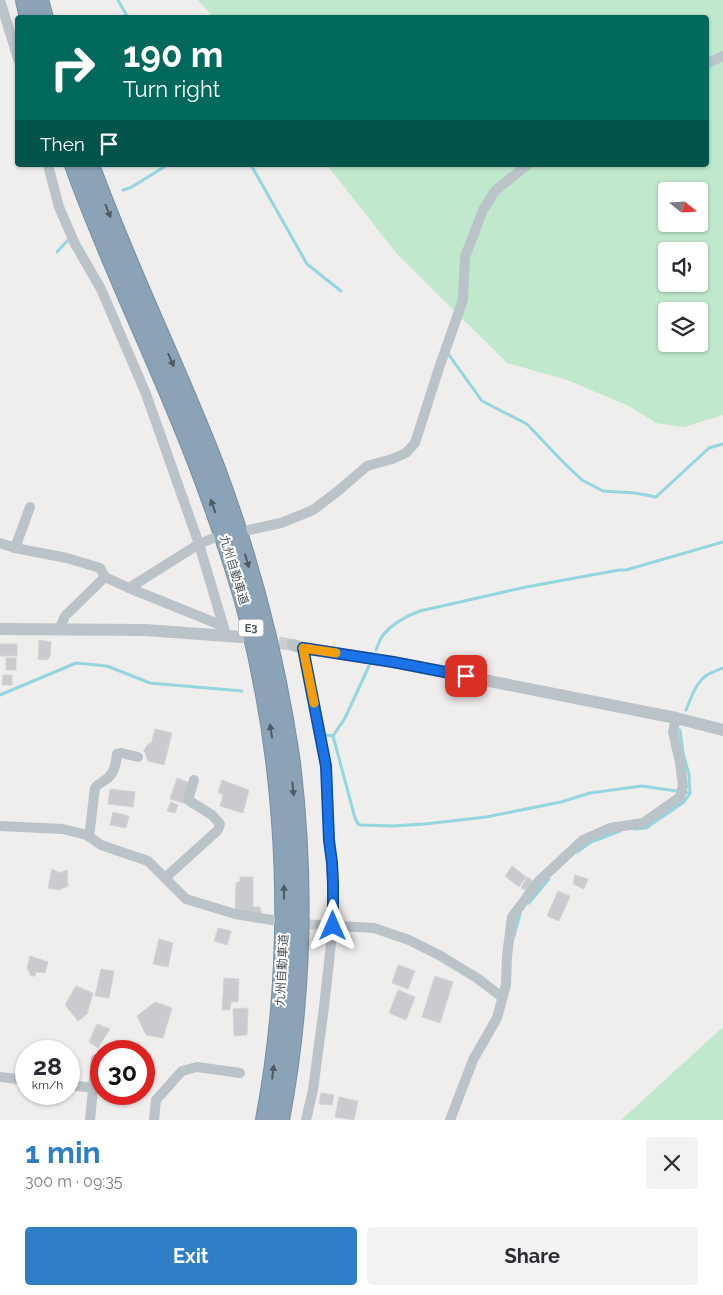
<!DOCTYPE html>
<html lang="en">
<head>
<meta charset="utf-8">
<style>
	:root { --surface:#fff; --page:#f2f2f3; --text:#2b2b33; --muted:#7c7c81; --accent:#2f7fc7 }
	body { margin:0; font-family:Raleway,"Noto Sans JP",sans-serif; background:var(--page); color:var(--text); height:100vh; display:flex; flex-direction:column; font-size:19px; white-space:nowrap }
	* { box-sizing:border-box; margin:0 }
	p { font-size:16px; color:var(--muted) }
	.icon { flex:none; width:28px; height:28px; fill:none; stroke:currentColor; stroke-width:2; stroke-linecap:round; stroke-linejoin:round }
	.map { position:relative; height:1120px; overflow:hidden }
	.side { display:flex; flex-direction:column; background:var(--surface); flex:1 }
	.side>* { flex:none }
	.banner { position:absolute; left:15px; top:15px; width:694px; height:152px; border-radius:5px; box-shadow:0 1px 4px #0004; background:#00695c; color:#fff; overflow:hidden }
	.needle { width:32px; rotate:108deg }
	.controls { position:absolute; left:658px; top:182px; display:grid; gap:10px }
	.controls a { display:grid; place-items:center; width:50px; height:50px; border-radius:5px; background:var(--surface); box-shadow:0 1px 4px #0004; font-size:25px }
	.speed { position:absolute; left:15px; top:1040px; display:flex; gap:10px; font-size:25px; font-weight:700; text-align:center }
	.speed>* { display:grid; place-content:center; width:65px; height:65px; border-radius:50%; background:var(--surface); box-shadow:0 1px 4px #0004; line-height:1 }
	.speed small { font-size:12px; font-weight:400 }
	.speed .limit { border:8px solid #d22; background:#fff; color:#111 }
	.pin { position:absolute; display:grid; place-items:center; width:42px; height:42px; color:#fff; margin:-21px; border-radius:10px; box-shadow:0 2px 8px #0006 }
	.me { position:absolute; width:55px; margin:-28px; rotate:0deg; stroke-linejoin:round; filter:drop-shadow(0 0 4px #0008) }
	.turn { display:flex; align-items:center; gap:18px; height:105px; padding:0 25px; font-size:22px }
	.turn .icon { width:65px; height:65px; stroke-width:2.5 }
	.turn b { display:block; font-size:35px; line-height:42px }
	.then { display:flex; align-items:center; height:48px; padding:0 25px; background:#0003; gap:10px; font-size:19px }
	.round { display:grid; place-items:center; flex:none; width:52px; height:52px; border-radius:5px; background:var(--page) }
	.headline { display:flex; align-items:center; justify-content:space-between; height:85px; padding:0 25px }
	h1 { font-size:30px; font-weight:700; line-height:38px; color:var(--accent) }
	.button { display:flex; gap:10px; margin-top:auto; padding:10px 25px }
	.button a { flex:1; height:58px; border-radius:5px; background:var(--accent); color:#fff; font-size:20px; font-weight:700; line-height:58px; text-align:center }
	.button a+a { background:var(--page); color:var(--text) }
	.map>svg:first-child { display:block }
	.green { fill:#c0e8cd; fill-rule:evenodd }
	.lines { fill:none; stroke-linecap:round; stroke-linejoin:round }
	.stream { stroke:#93d6e0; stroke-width:3 }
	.building { fill:#c9cbcf; stroke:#d2d4d8 }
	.minor-tunnel { stroke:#cececf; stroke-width:10; stroke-dasharray:10 5; stroke-linecap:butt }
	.tertiary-tunnel { stroke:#cececf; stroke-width:12; stroke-dasharray:12 6; stroke-linecap:butt }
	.motorway-casing { stroke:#768fa2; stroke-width:20 }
	.minor { stroke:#bac3c8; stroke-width:10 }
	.tertiary { stroke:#bac3c8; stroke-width:12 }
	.motorway { stroke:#8ba3b6; stroke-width:18 }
	.oneway { fill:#4f5a61 }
	.route-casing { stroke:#114b97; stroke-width:12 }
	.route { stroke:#1a73e8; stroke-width:9 }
	.slow { stroke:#f59e0b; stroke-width:9 }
	.labels { text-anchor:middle; stroke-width:4; stroke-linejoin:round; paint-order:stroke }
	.shield { fill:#fff; stroke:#7f868a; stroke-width:1 }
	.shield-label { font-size:11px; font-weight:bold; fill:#485258 }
	.street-label { font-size:12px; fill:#485258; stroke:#fff }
</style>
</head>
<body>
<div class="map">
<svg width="723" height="1120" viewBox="0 0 723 1120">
	<rect width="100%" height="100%" fill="#f0eded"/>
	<g class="green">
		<path d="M198 0H723V415L684 427 656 423 629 406 567 380 507 363 397 254 327 165H706V18H214ZM666 191H699V224H666ZM666 251H699V284H666ZM666 311H699V344H666Z"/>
		<polygon points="723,1027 723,1120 621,1120"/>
	</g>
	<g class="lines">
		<g class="stream">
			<polyline points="118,0 128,18"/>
			<polyline points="251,165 307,264 341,291"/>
			<polyline points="123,190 132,187 167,165"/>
			<polyline points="57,252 68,240"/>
			<polyline points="449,355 482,401 527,424 563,462 582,480 603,491 635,493 656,497 709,448 723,444"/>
			<path d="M376 650C378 645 380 639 383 635 392 624 406 616 420 611L526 587 619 570H626L723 542"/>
			<polyline points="369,666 345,718 333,736 355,818 358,824 361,825 392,826 425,824 486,817 561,802 590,793 642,786 690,793"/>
			<polyline points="0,695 76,663 107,666 150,683 242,691"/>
			<path d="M686 710C691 698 696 682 707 675 712 672 718 670 723 668"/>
			<polyline points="327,735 333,736"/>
			<polyline points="634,829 646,828 684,802 690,793 689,775 683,753 680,730"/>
			<polyline points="577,852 591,842 620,831"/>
			<polyline points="529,903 549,879"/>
			<polyline points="514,936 520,914"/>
		</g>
	</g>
	<g class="building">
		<polygon points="39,640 51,642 50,656 47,660 38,659"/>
		<rect x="0" y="644" width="17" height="12"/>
		<rect x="6" y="658" width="10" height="12"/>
		<polygon points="3,675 12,675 12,685 2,685"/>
		<polygon points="155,729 172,733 164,765 148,761 144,750 149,743 151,744"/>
		<polygon points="177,778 190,783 183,803 170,799"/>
		<polygon points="222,780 249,790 243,813 220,806 223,795 218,793"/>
		<polygon points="110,789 135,792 133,807 108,804"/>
		<polygon points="171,802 178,805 175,813 167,811"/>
		<polygon points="113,812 129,816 126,828 110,825"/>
		<polygon points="512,866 526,877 519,887 505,876"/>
		<polygon points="52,869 59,873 67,870 68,886 59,890 48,888"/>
		<polygon points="575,875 588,879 584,889 573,884"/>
		<polygon points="240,877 253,877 253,907 260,907 262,915 235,914 236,883 240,881"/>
		<polygon points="527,877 533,881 527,891 521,888"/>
		<polygon points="558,891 570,896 559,921 547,916"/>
		<polygon points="218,928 231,931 227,945 214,941"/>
		<polygon points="159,939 173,943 168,967 153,964"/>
		<polygon points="30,956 48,962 45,973 36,972 35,976 31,976 27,968"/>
		<polygon points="398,965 415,971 408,989 392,983"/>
		<polygon points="101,969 114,971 109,998 95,996"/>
		<polygon points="435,976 453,982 440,1023 422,1017"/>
		<polygon points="224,978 239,979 238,1002 231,1002 230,1010 222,1010"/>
		<polygon points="76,986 93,993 87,1014 78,1021 65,1005"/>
		<polygon points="398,990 415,997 406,1020 389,1013"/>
		<polygon points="155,1002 172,1008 163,1038 146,1035 137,1016"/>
		<polygon points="248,1008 247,1035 234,1036 233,1009"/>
		<polygon points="97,1024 110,1029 98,1048 89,1042"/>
		<polygon points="321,1093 334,1095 332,1105 319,1104"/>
		<polygon points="339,1097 358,1101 354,1120 335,1117"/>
	</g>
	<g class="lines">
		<polyline class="minor-tunnel" points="294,923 320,925"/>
		<polyline class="tertiary-tunnel" points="261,640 293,645"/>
		<g class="motorway-casing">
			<g id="motorway">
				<polyline points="25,0 29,18"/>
				<polyline points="39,0 44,18"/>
				<path d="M74 165C112 271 164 372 203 478 220 524 236 569 248 616 289 778 296 955 265 1120"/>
				<path d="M90 165C127 268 177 367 216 469 246 550 269 633 284 719 286 733 289 748 291 763 305 881 302 1003 280 1120"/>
			</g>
		</g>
		<g class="minor">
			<polyline points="0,0 18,59"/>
			<polyline points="706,64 723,56"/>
			<polyline points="48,165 59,207 75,244 101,289 146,394 199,544 226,635"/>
			<polyline points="249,530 281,523 313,510 338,491 367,466 392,459 406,453 415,443 439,368 463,300 465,257 483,210 495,191 527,165"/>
			<polyline points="0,543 15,548 67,558 100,568 105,577"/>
			<polyline points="15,548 30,507"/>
			<polyline points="129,588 199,544 216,537"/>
			<polyline points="59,630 65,616 105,577 129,588 223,626"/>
			<polyline points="303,648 326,766 329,840 332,863 333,885 333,926 324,1007 313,1090 306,1120"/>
			<polyline points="0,826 63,829 87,835 101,845 148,861 186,899 235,914 272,920"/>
			<path d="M89 837 95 788C98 784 101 783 105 780 114 775 116 764 117 754L122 753 138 757"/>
			<polyline points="165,878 218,830 220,824 212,815 188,800 194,780"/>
			<polyline points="320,925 374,928 409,940 439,955 477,978 502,997"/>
			<polyline points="0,1077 26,1080"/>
			<polyline points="69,1085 94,1088"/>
			<polyline points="90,1120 96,1059"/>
			<polyline points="154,1120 156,1100 182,1071 197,1067 240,1073"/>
			<polyline points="450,1120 473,1060 497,1018 506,985 507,956 512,917 539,881 583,840 610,828 643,823 680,797 683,786 680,762 673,732 676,718"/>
		</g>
		<g class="tertiary">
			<polyline points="0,629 145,630 241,637"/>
			<polyline points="293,645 303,648 393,662 676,718 723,730"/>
		</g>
		<use href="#motorway" class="motorway"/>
	</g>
	<defs><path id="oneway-solid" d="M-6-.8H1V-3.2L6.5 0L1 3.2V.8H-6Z" transform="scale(1.25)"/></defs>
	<g class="oneway">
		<use href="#oneway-solid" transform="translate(108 211) rotate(69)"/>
		<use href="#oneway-solid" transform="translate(171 360) rotate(66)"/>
		<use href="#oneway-solid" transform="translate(213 506) rotate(-110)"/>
		<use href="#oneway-solid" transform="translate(247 561) rotate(74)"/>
		<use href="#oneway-solid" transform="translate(271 731) rotate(-99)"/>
		<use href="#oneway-solid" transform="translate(293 789) rotate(85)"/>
		<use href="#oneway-solid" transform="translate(284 892) rotate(-91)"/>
		<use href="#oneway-solid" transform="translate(273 1072) rotate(-83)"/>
	</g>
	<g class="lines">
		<g class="route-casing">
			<polyline id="route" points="333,926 333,884 332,863 329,840 326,766 303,648 393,662 466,676"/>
		</g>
		<use href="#route" class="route"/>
		<polyline class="slow" points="314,703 303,648 336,653"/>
	</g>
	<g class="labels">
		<rect class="shield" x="238.5" y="619.5" width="25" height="17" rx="4"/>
		<g class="shield-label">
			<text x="251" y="632">E3</text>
		</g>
		<g class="street-label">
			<text transform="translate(234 570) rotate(73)" y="4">九州自動車道</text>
			<text transform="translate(282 970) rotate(-87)" y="4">九州自動車道</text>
		</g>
	</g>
</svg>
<div class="controls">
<a><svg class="needle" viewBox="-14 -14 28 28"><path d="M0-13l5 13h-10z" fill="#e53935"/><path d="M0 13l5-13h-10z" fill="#7c7c81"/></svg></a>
<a><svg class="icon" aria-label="sound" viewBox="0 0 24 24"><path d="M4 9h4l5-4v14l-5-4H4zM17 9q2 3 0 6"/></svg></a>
<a><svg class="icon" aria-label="layers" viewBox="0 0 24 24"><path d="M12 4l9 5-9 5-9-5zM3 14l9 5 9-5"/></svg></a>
</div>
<div class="speed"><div>28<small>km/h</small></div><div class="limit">30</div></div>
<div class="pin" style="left:466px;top:676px;background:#d93025"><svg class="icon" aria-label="arrive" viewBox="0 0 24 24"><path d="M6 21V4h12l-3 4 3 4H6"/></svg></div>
<svg class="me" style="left:333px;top:926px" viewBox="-20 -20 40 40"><path d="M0-17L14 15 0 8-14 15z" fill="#1a73e8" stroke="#fff" stroke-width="4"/></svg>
<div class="banner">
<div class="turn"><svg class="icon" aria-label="right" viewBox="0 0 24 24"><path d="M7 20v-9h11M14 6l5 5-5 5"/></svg><div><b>190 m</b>Turn right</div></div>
<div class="then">Then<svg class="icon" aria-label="arrive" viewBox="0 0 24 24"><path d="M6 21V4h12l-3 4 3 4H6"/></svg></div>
</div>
</div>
<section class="side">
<div class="headline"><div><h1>1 min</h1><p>300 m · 09:35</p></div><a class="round"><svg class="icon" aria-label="close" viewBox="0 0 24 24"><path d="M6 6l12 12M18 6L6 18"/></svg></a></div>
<div class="button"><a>Exit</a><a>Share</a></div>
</section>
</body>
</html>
